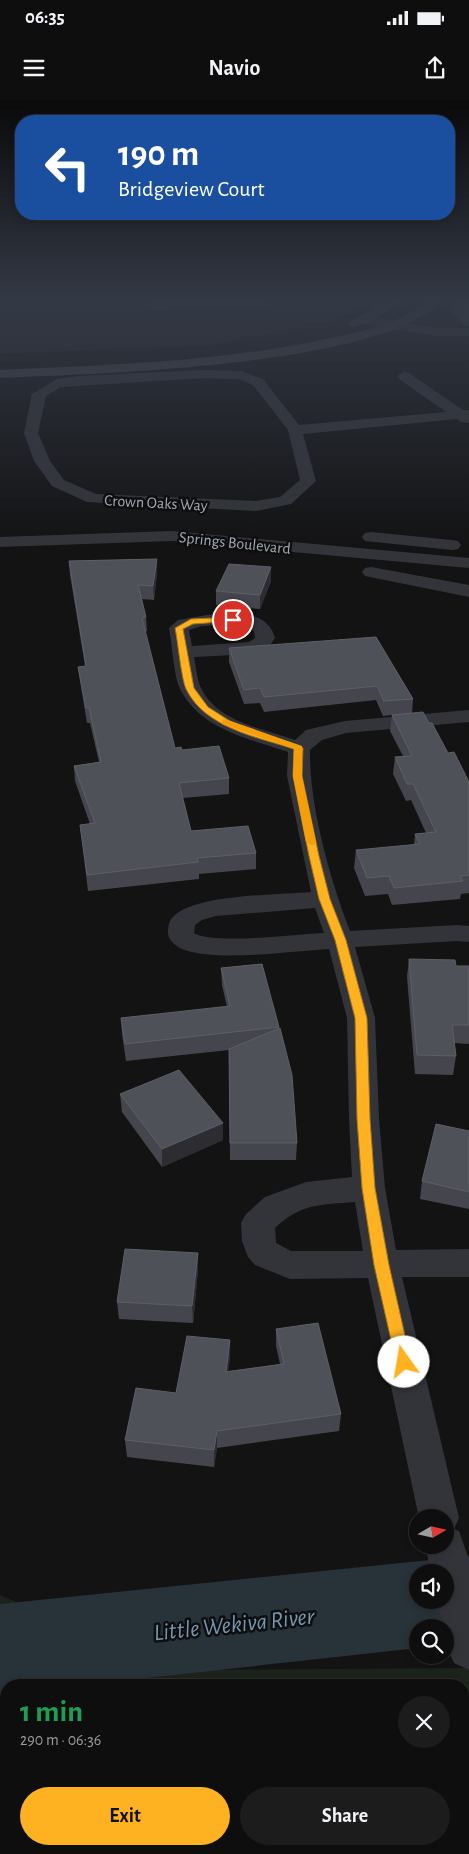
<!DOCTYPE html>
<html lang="en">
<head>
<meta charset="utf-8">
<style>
	:root { --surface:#0e0e0f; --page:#1c1c1d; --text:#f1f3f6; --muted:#9b9c9e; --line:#2e2e2f; --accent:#feb221 }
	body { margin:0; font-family:"Alegreya Sans",sans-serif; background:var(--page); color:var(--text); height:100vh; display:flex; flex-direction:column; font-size:19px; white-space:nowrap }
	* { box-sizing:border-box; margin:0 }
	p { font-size:16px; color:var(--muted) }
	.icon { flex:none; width:28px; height:28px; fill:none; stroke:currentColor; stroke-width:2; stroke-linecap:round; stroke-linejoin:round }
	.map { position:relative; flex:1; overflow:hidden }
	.sheet { position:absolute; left:0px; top:1579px; width:470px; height:176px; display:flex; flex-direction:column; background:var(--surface); border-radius:20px 20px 0 0; box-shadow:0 2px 8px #0003,0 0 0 1px var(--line) }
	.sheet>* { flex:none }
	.top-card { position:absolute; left:15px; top:15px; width:440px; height:105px; border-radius:20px; box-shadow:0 2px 8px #0003,0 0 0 1px var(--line); background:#1a4fa0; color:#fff; overflow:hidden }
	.needle { width:32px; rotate:81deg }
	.fabs { position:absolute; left:409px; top:1409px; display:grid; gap:10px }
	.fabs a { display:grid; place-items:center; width:45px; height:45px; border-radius:50%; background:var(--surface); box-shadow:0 2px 8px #0003,0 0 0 1px var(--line); font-size:25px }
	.pin { position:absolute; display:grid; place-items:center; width:42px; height:42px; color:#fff; margin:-21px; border:2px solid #fff; border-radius:50%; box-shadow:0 1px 5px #0007 }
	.me { position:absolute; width:55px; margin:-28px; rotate:347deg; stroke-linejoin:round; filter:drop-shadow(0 0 4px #0008) }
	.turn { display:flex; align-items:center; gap:18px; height:105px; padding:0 20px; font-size:22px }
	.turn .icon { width:65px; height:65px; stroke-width:2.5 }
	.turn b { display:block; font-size:35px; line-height:42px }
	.round { display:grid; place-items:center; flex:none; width:52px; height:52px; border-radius:26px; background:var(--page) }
	.overview { display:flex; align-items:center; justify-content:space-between; height:85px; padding:0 20px }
	h1 { font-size:30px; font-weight:700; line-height:38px; color:#1e9e55 }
	.cta { display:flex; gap:10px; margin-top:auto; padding:10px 20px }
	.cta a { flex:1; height:58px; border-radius:30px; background:var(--accent); color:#111; font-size:20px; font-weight:700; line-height:58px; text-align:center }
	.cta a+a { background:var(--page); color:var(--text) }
	.status { display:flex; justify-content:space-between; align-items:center; height:35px; padding:0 25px; background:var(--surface); direction:ltr }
	.status svg { height:14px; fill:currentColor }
	header { display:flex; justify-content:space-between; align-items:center; height:65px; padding:0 20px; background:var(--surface); font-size:22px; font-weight:700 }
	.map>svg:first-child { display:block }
	.built { fill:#1f1f22 }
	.green { fill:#1b231b; fill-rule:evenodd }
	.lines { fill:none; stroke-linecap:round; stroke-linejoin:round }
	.river { fill:#283239; fill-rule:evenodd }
	.minor { fill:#33343a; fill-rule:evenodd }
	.secondary { fill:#41434a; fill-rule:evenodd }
	.wall { fill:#45464d }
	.shaded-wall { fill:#2d2d31 }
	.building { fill:#4f5158; stroke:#5c5f67 }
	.route { fill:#feb221; stroke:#a57415 }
	.slow { fill:#f59e0b }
	.labels { text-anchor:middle; stroke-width:5; stroke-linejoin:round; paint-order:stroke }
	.far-street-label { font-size:16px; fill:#a3a9b6; stroke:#0e0e0f }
	.near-water-label { font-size:24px; font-style:italic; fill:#7798b4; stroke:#0e0e0f }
</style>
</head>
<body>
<div class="status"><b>06:35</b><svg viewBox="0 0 49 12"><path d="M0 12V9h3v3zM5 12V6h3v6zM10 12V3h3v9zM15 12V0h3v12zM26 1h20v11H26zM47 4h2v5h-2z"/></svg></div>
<header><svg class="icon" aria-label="menu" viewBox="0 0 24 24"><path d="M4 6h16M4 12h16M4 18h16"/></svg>Navio<svg class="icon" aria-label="share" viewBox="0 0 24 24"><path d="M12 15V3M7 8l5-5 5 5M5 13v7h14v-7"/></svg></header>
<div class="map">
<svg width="469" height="1754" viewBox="0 0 469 1754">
	<rect width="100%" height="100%" fill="#131314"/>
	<polygon class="built" points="0,198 377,198 332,222 212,245 0,254"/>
	<path class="green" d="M0 1495 171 1570 469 1568V1754H0ZM6 1585H464V1749H6Z"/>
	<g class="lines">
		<path class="river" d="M469 1456V1542L445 1545V1528H418V1548L83 1585H6V1593L0 1594V1504ZM418 1472H445V1500H418Z"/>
		<g class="minor">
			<polygon points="363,216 437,228 469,228 469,236 437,236 359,223 357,220"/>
			<path d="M203 270 241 271 263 279 299 325 446 312 399 279 397 276 404 272 409 273 463 310H469V323L461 322 457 319 303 334 316 381 291 404 256 411 87 402 52 386 34 361 24 333 32 294 57 279 79 276ZM203 278 239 279 253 285 288 330 300 380 280 397 256 401 96 394 64 380 50 361 38 333 46 296 61 287Z"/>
			<polygon points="172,431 469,458 469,468 172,441 0,447 0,437"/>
			<polygon points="371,432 452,440 458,441 461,445 458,449 452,450 365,441 362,437 365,433"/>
			<polygon points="371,467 469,485 469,497 365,476 362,472 365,468"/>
			<path d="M213 514C236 513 268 511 275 538L268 548 253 554 194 557C196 567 197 580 201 588 217 622 264 629 295 640L306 630 345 621 469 610V622L346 633 322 640 310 650C309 705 330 779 350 831L457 825 469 826V842L457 841 355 847 375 918 379 1019 385 1088 396 1150 469 1149V1177H402L459 1418 454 1429 459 1431 469 1460V1570L454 1563 447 1548 445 1528H443L437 1500H445V1472H431L425 1445H445V1418H419L368 1178 290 1179 255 1165 248 1157 242 1141 241 1123 246 1114 265 1097 306 1082 352 1077 349 1019 347 918 329 849C292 851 218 862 185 850 178 848 168 841 168 833 168 826 169 820 174 816 197 794 278 795 311 792L287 676 288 652C248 638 201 630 180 589 174 577 172 543 169 528L178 520ZM223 525 245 526 254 531 255 538 249 542 192 546 189 530 202 526ZM315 808 324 833C298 834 213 845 194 833L195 825 202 820 216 816ZM355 1102 363 1151H291L276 1143 275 1128C302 1103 320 1105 355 1102Z"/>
		</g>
		<g class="secondary">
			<polygon points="395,198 410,198 367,223 353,227 347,223"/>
			<path d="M431 198H444C389 267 90 274 0 278V270C109 265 219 262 326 239 362 232 402 224 431 198Z"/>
		</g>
	</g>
	<g class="wall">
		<polygon points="147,198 269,198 269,205 152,210"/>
		<polygon points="469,198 469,227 465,226 451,212 453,199"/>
		<polygon points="157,459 157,473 154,500 142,499 146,517 147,531 145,532 175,648 182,650 229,678 229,694 183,698 191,731 256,753 256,769 199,774 199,779 88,791 80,725 90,724 75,681 74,666 99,662 90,623 87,623 80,581 78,567 85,566 70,475 69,461"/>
		<polygon points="271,481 260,509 216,505 216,491"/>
		<polygon points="376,537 413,599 412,613 448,653 469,682 469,793 461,794 460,799 392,805 388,794 365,796 354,768 356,750 414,745 415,734 426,733 411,700 406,701 393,674 395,657 403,656 390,631 392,615 383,616 376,600 264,612 260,603 244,604 229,562 229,548"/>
		<polygon points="409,859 456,866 469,866 469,944 454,943 456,956 453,975 415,974 407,877"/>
		<polygon points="262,864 279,928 297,1043 296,1060 230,1060 229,950 126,961 122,934 121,918 227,907 222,885 221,868"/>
		<polygon points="120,994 223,1023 223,1040 162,1067 122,1012"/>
		<polygon points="469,1031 469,1109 420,1099 422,1081"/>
		<polygon points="198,1153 198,1170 193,1223 119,1219 117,1202"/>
		<polygon points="276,1229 341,1314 339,1331 217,1348 214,1367 127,1357 125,1340 176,1293 230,1257 228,1271 280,1264 276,1246"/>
	</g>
	<g class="shaded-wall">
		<polygon points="157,459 157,473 154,500 153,486"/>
		<polygon points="271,467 271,481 260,509 260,495"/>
		<polygon points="223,1023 223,1040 162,1067 162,1049"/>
		<polygon points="198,1153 198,1170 193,1223 192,1206"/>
		<polygon points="230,1240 230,1257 226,1289 226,1272"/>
		<polygon points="217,1331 217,1348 214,1367 214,1350"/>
	</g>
	<g class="building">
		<polygon points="454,198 469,198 469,213 466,213 453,199"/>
		<polygon points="157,459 153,486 138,485 146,517 142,518 175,648 181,647 182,650 219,646 229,678 179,683 191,731 248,726 256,753 197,758 198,762 87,775 80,725 95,723 74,666 101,662 89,608 86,608 78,567 86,566 69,461"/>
		<polygon points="229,464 271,467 260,495 216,491"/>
		<polygon points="376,537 413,599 384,601 377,586 264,597 260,588 244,590 229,548"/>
		<polygon points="423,612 429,623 432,623 448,653 454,652 469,682 469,775 460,776 463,781 394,788 389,776 367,778 356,750 420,744 415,734 436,732 413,684 407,684 395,657 412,656 392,615"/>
		<polygon points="409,859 455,860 456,866 469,866 469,925 452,925 456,956 417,955"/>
		<polygon points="262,864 279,927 125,944 121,918 230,906 221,868"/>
		<polygon points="280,928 292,975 297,1043 230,1043 229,949"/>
		<polygon points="179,970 223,1023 162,1049 120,994"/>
		<polygon points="436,1024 469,1031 469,1092 422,1081"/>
		<polygon points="125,1149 198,1153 192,1206 117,1202"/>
		<polygon points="318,1223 341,1314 217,1331 214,1350 125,1340 136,1288 176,1293 187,1236 230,1240 226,1272 284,1264 276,1229"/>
	</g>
	<linearGradient id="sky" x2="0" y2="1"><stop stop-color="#0a0a0b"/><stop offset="0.45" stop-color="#333945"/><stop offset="1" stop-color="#333945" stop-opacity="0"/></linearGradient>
	<rect width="469" height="444" fill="url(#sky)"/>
	<path class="route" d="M233 517 236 518V521L193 524 183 529 194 588 208 607 233 623 303 648 302 676 319 756 330 799 346 840 367 918 370 1019 375 1088 389 1165 411 1262 409 1267 404 1269 398 1267 396 1262 374 1165 362 1088 357 1019 355 918 335 840 319 799 309 756 293 676 294 649C257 637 205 628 186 589 181 577 178 542 175 528L191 519Z"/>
	<polygon class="slow" points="225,619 302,646 302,676 316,742 314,745 311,745 306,742 293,676 294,649 222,624 222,620"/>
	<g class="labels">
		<g class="far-street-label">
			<text transform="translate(156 402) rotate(3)" y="6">Crown Oaks Way</text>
			<text transform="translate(235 442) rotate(6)" y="6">Springs Boulevard</text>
		</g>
		<g class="near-water-label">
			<text transform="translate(234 1524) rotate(-6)" y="8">Little Wekiva River</text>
		</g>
	</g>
</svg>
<div class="fabs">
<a><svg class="needle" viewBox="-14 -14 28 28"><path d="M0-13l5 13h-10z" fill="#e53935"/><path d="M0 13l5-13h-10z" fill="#9b9c9e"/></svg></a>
<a><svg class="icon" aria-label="sound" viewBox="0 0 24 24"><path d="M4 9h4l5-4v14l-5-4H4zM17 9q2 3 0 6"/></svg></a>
<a><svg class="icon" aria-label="search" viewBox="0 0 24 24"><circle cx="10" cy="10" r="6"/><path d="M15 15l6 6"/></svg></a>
</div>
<div class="pin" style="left:233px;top:520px;background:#d93025"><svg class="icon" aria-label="arrive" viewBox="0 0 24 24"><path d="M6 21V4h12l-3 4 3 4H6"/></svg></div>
<svg class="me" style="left:404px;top:1262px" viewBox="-20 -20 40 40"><circle r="19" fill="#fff"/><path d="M0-13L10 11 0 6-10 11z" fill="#feb221"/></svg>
<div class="top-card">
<div class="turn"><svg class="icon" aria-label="left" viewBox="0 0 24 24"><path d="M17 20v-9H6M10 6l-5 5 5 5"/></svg><div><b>190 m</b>Bridgeview Court</div></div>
</div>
<section class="sheet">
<div class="overview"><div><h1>1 min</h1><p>290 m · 06:36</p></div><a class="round"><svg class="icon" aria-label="close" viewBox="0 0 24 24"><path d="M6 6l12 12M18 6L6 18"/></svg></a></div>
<div class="cta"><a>Exit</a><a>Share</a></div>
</section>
</div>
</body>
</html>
